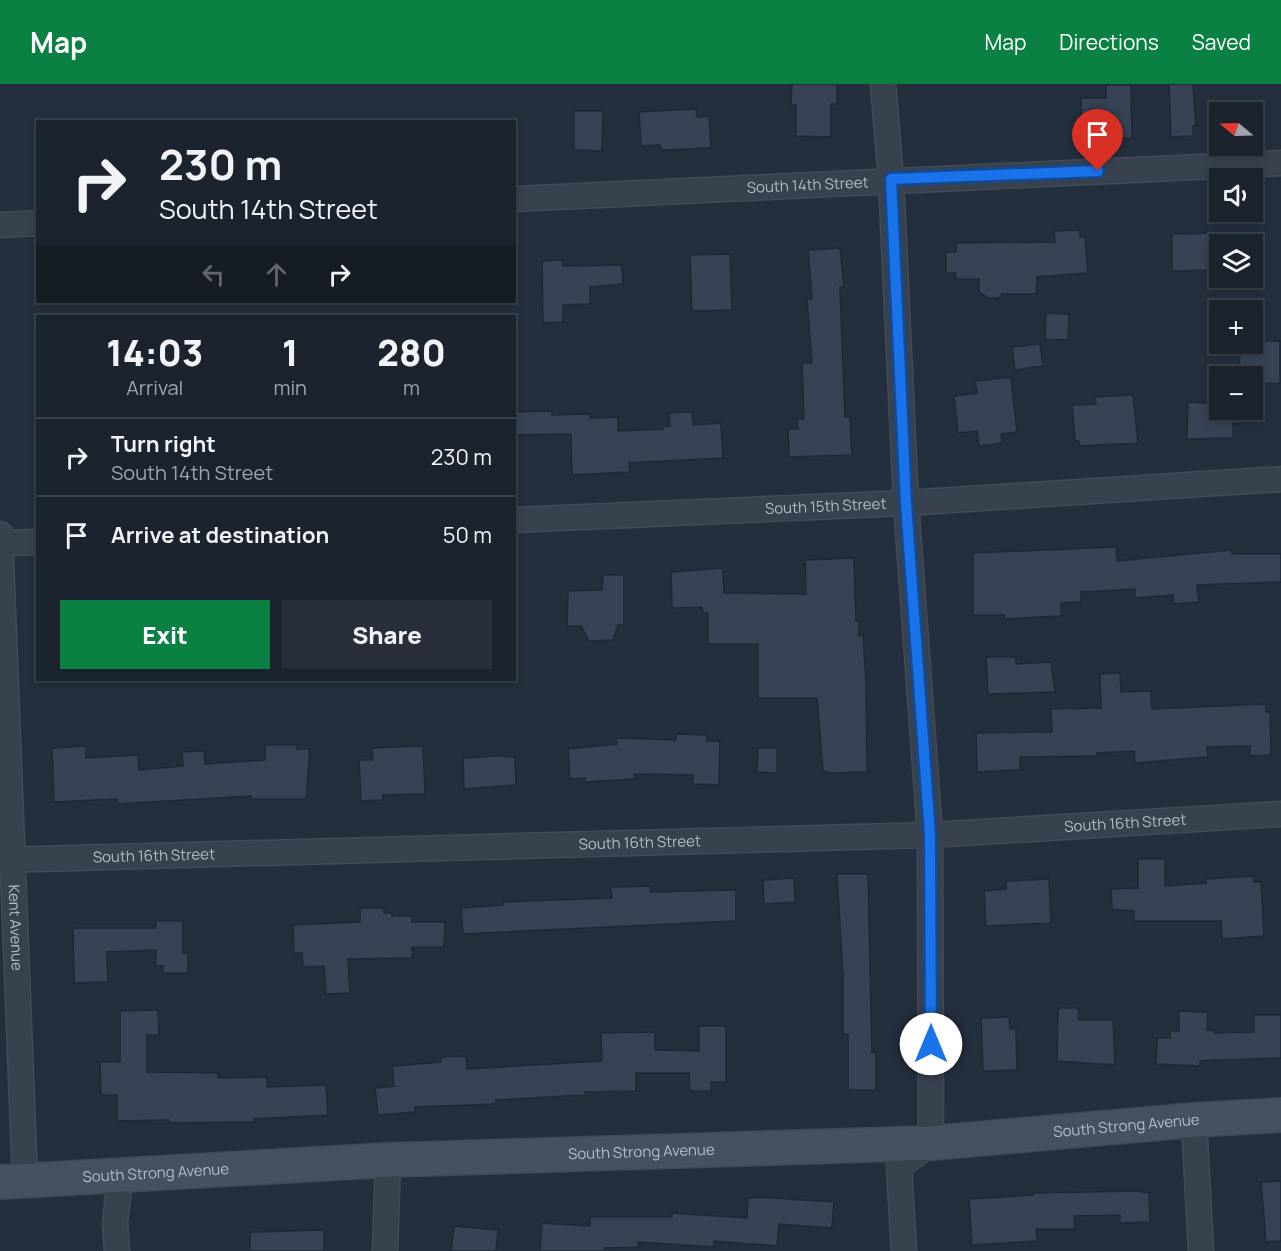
<!DOCTYPE html>
<html lang="en">
<head>
<meta charset="utf-8">
<style>
	:root { --surface:#1b232e; --page:#282f3a; --text:#f1f3f6; --muted:#a0a4aa; --line:#39404a; --accent:#0b8043 }
	body { margin:0; font-family:Manrope,sans-serif; background:var(--page); color:var(--text); height:100vh; display:flex; flex-direction:column; font-size:22px; white-space:nowrap }
	* { box-sizing:border-box; margin:0 }
	p { font-size:20px; color:var(--muted) }
	.icon { flex:none; width:33px; height:33px; fill:none; stroke:currentColor; stroke-width:2; stroke-linecap:round; stroke-linejoin:round }
	.map { position:relative; flex:1; overflow:hidden }
	.panel { position:absolute; left:36px; top:231px; width:480px; height:366px; display:flex; flex-direction:column; background:var(--surface); border-radius:0px; box-shadow:0 3px 9px #0003,0 0 0 2px var(--line) }
	.panel>* { flex:none }
	.guide { position:absolute; left:36px; top:36px; width:480px; height:183px; border-radius:0px; box-shadow:0 3px 9px #0003,0 0 0 2px var(--line); background:#1b232e; color:var(--text); overflow:hidden }
	.needle { width:39px; rotate:289deg }
	.tools { position:absolute; left:1209px; top:18px; display:grid; gap:12px }
	.tools a { display:grid; place-items:center; width:54px; height:54px; border-radius:0px; background:var(--surface); box-shadow:0 3px 9px #0003,0 0 0 2px var(--line); font-size:30px }
	.pin { position:absolute; display:grid; place-items:center; width:51px; height:51px; color:#fff; margin:-62px -26px; border-radius:50% 50% 50% 0; rotate:-45deg; box-shadow:0 0 6px #0007 }
	.pin .icon { rotate:45deg }
	.me { position:absolute; width:66px; margin:-33px; rotate:0deg; stroke-linejoin:round; filter:drop-shadow(0 0 4px #0008) }
	.turn { display:flex; align-items:center; gap:21px; height:126px; padding:0 24px; font-size:27px }
	.turn .icon { width:78px; height:78px; stroke-width:2.5 }
	.turn b { display:block; font-size:42px; line-height:51px }
	.lanes { display:flex; align-items:center; height:57px; padding:0 24px; background:#0003; justify-content:center; gap:30px; direction:ltr }
	.lanes .off { opacity:.35 }
	.eta { display:flex; justify-content:space-evenly; align-items:center; height:102px; text-align:center }
	.eta b { font-size:36px; font-weight:800; line-height:42px }
	.action { display:flex; gap:12px; margin-top:auto; padding:12px 24px }
	.action a { flex:1; height:69px; border-radius:0px; background:var(--accent); color:#fff; font-size:24px; font-weight:800; line-height:69px; text-align:center }
	.action a+a { background:var(--page); color:var(--text) }
	ul { padding:0; list-style:none }
	li { display:flex; align-items:center; gap:18px; height:78px; padding:0 24px; border-top:2px solid var(--line) }
	li div { flex:1 }
	li b { display:block; font-size:22px }
	li em { font-style:normal }
	header { display:flex; align-items:center; gap:36px; box-sizing:border-box; height:84px; padding:0 30px; background:var(--accent); color:#fff }
	header strong { font-size:28px }
	nav { display:flex; gap:33px; margin-inline-start:auto; font-size:21px }
	.map>svg:first-child { display:block }
	.building { fill:#364354; stroke:#1f2835; stroke-width:1.5 }
	.lines { fill:none; stroke-linecap:round; stroke-linejoin:round }
	.street-casing { stroke:#414a57; stroke-width:27 }
	.secondary-casing { stroke:#414a57; stroke-width:36 }
	.street { stroke:#38414e; stroke-width:24 }
	.secondary { stroke:#465061; stroke-width:33 }
	.route-casing { stroke:#114b97; stroke-width:15 }
	.route { stroke:#1a73e8; stroke-width:10 }
	.labels { text-anchor:middle; stroke-width:6; stroke-linejoin:round; paint-order:stroke }
	.street-label { font-size:15px; fill:#b4bcc9; stroke:#1d2633 }
</style>
</head>
<body>
<header>
<strong>Map</strong>
<nav><a>Map</a><a>Directions</a><a>Saved</a></nav>
</header>
<div class="map">
<svg width="1281" height="1167" viewBox="0 0 1281 1167">
	<rect width="100%" height="100%" fill="#242f3e"/>
	<g class="building">
		<polygon points="792,0 837,0 837,20 831,20 831,53 796,52 796,21 791,21"/>
		<polygon points="1169,0 1193,0 1196,42 1193,42 1193,52 1171,53"/>
		<polygon points="1106,1 1131,1 1132,54 1082,55 1081,14 1106,14"/>
		<polygon points="696,25 697,33 709,32 711,64 661,66 660,61 641,62 639,28"/>
		<polygon points="574,27 603,27 602,67 574,66"/>
		<polygon points="1080,146 1080,153 1085,153 1088,189 1037,193 1036,210 1002,210 999,214 988,214 979,208 979,195 956,195 956,189 946,189 946,168 956,168 956,159 1055,158 1054,147"/>
		<polygon points="1220,149 1220,186 1172,187 1172,150"/>
		<polygon points="840,164 844,203 840,203 845,333 850,333 852,371 789,373 788,345 798,345 797,335 804,335 802,279 812,279 807,215 812,215 808,166"/>
		<polygon points="730,170 732,226 692,227 690,171"/>
		<polygon points="563,176 563,182 622,181 623,200 590,203 590,220 563,221 563,238 543,239 542,177"/>
		<polygon points="1046,229 1069,230 1068,256 1045,255"/>
		<polygon points="1252,257 1280,257 1280,299 1252,300 1252,292 1240,292 1239,260"/>
		<polygon points="1040,260 1043,282 1015,286 1012,263"/>
		<polygon points="1011,293 1017,348 1001,350 1002,359 979,362 977,347 958,349 954,312 977,309 975,297"/>
		<polygon points="1133,311 1138,359 1079,362 1079,357 1075,357 1072,321 1096,320 1095,313"/>
		<polygon points="1188,318 1220,320 1220,326 1238,326 1238,340 1233,339 1233,354 1187,355"/>
		<polygon points="552,327 552,331 590,330 590,334 618,333 618,347 663,345 663,342 670,342 669,329 692,328 693,341 721,339 723,374 629,379 630,388 572,391 571,350 514,351 514,328"/>
		<polygon points="1116,463 1117,477 1232,466 1232,470 1281,470 1281,498 1197,501 1199,518 1174,520 1173,511 1135,514 1135,505 1081,508 1081,518 1061,519 1061,532 1004,535 1004,531 973,531 973,469"/>
		<polygon points="854,474 856,537 859,537 859,552 863,551 866,597 867,688 831,689 823,687 817,614 758,614 758,560 708,560 708,529 703,529 702,523 672,524 671,488 723,484 724,509 806,510 805,476"/>
		<polygon points="603,491 624,491 624,541 618,541 613,556 589,557 581,542 567,542 568,507 602,506"/>
		<polygon points="986,573 1016,573 1016,580 1051,578 1055,608 988,610"/>
		<polygon points="1120,589 1121,608 1151,607 1152,625 1266,620 1266,628 1270,628 1271,671 1250,672 1250,662 1207,663 1208,673 1135,679 1134,667 1097,669 1097,672 1020,673 1020,686 977,688 976,649 1052,648 1051,625 1101,624 1100,590"/>
		<polygon points="676,650 707,651 707,657 720,657 719,701 693,700 693,691 634,690 635,695 585,698 585,694 570,695 568,665 617,660 616,654 676,656"/>
		<polygon points="265,661 297,661 297,665 310,665 306,715 251,715 251,712 117,720 117,715 54,718 52,664 86,662 86,674 138,671 139,686 183,682 182,668 204,667 205,680 265,676"/>
		<polygon points="423,662 425,710 383,711 383,716 361,717 359,676 373,676 372,664"/>
		<polygon points="758,664 777,664 777,689 757,688"/>
		<polygon points="497,672 515,673 516,701 464,705 463,674"/>
		<polygon points="1138,775 1165,775 1165,802 1206,799 1206,795 1253,792 1254,798 1261,798 1264,852 1222,855 1221,837 1134,837 1134,827 1112,825 1111,805 1138,804"/>
		<polygon points="837,790 868,790 872,969 876,968 876,1006 848,1006 848,950 843,950 843,893"/>
		<polygon points="794,794 795,818 764,820 763,796"/>
		<polygon points="1049,795 1051,839 986,842 984,807 1006,805 1006,797"/>
		<polygon points="650,802 650,808 736,806 736,837 463,850 461,824 503,821 503,818 612,814 611,803"/>
		<polygon points="360,824 384,824 384,829 392,829 392,832 412,832 412,838 445,838 444,863 412,863 412,874 348,875 350,909 326,910 324,882 303,883 302,869 294,869 293,841 360,838"/>
		<polygon points="156,837 183,837 183,869 188,869 188,889 163,889 163,882 156,882 156,866 107,868 108,898 74,899 73,844 156,844"/>
		<polygon points="1058,924 1078,924 1079,936 1113,936 1115,981 1057,977"/>
		<polygon points="158,926 159,951 147,951 147,988 218,989 218,994 267,993 267,1003 326,1001 328,1031 254,1035 254,1038 169,1039 169,1036 117,1037 117,1011 101,1011 100,978 120,978 120,927"/>
		<polygon points="1179,927 1208,928 1207,946 1215,947 1214,949 1254,948 1254,931 1281,931 1281,974 1214,976 1200,977 1200,982 1156,980 1157,954 1170,954 1170,947 1179,947"/>
		<polygon points="1009,933 1010,945 1016,944 1017,986 983,987 981,934"/>
		<polygon points="699,942 726,942 726,998 711,998 711,1007 690,1007 689,989 636,989 636,1007 585,1008 585,1011 496,1016 496,1020 415,1023 415,1028 378,1031 375,1004 394,1002 392,982 441,978 441,973 466,972 467,985 602,977 601,949 655,948 655,966 699,967"/>
		<polygon points="1281,1097 1281,1157 1266,1158 1261,1098"/>
		<polygon points="1135,1107 1149,1109 1150,1138 1120,1139 1120,1131 1074,1132 1075,1145 1036,1145 1037,1157 972,1161 969,1115 1033,1111 1033,1109"/>
		<polygon points="759,1113 834,1118 832,1144 779,1140 777,1162 714,1157 714,1163 638,1158 638,1163 605,1164 605,1167 540,1167 542,1139 590,1142 590,1133 672,1133 672,1129 747,1134 748,1114"/>
		<polygon points="454,1142 498,1146 496,1167 451,1167"/>
		<polygon points="324,1146 324,1167 250,1167 250,1148"/>
	</g>
	<g class="lines">
		<g class="street-casing">
			<g id="street">
				<polyline points="883,0 891,95 906,419 930,751 931,1059 899,1083 904,1167"/>
				<path id="s1" d="M514 115 1281 79"/>
				<polyline points="0,141 38,139"/>
				<path id="s2" d="M514 436 906 419 1281 395"/>
				<path id="s3" d="M0 450 25 1096"/>
				<polyline points="0,459 38,458"/>
				<path id="s4" d="M0 776 930 751 1281 730"/>
				<polyline points="1194,1036 1201,1167"/>
				<polyline points="117,1167 115,1139 120,1093"/>
				<polyline points="385,1167 388,1076"/>
			</g>
		</g>
		<g class="secondary-casing">
			<g id="secondary">
				<path id="s5" d="M0 1098 388 1076 931 1059 1194 1036 1281 1031"/>
			</g>
		</g>
		<use href="#street" class="street"/>
		<use href="#secondary" class="secondary"/>
	</g>
	<g class="lines">
		<g class="route-casing">
			<polyline id="route" points="931,960 930,751 906,419 891,95 1098,87"/>
		</g>
		<use href="#route" class="route"/>
	</g>
	<g class="labels">
		<g class="street-label">
			<text dy="5" stroke="none"><textPath href="#s1" startOffset="294">South 14th Street</textPath></text>
			<text dy="5" stroke="none"><textPath href="#s2" startOffset="312">South 15th Street</textPath></text>
			<text dy="5" stroke="none"><textPath href="#s4" startOffset="1126">South 16th Street</textPath></text>
			<text dy="5" stroke="none"><textPath href="#s4" startOffset="640">South 16th Street</textPath></text>
			<text dy="5" stroke="none"><textPath href="#s4" startOffset="154">South 16th Street</textPath></text>
			<text dy="5" stroke="none"><textPath href="#s3" startOffset="394">Kent Avenue</textPath></text>
			<text dy="5" stroke="none"><textPath href="#s5" startOffset="1128">South Strong Avenue</textPath></text>
			<text dy="5" stroke="none"><textPath href="#s5" startOffset="642">South Strong Avenue</textPath></text>
			<text dy="5" stroke="none"><textPath href="#s5" startOffset="156">South Strong Avenue</textPath></text>
		</g>
	</g>
</svg>
<div class="tools">
<a><svg class="needle" viewBox="-14 -14 28 28"><path d="M0-13l5 13h-10z" fill="#e53935"/><path d="M0 13l5-13h-10z" fill="#a0a4aa"/></svg></a>
<a><svg class="icon" aria-label="sound" viewBox="0 0 24 24"><path d="M4 9h4l5-4v14l-5-4H4zM17 9q2 3 0 6"/></svg></a>
<a><svg class="icon" aria-label="layers" viewBox="0 0 24 24"><path d="M12 4l9 5-9 5-9-5zM3 14l9 5 9-5"/></svg></a>
<a>+</a>
<a>−</a>
</div>
<div class="pin" style="left:1098px;top:87px;background:#d93025"><svg class="icon" aria-label="arrive" viewBox="0 0 24 24"><path d="M6 21V4h12l-3 4 3 4H6"/></svg></div>
<svg class="me" style="left:931px;top:960px" viewBox="-20 -20 40 40"><circle r="19" fill="#fff"/><path d="M0-13L10 11 0 6-10 11z" fill="#1a73e8"/></svg>
<div class="guide">
<div class="turn"><svg class="icon" aria-label="right" viewBox="0 0 24 24"><path d="M7 20v-9h11M14 6l5 5-5 5"/></svg><div><b>230 m</b>South 14th Street</div></div>
<div class="lanes"><svg class="icon off" aria-label="left" viewBox="0 0 24 24"><path d="M17 20v-9H6M10 6l-5 5 5 5"/></svg><svg class="icon off" aria-label="ahead" viewBox="0 0 24 24"><path d="M12 20V5M6 11l6-6 6 6"/></svg><svg class="icon" aria-label="right" viewBox="0 0 24 24"><path d="M7 20v-9h11M14 6l5 5-5 5"/></svg></div>
</div>
<section class="panel">
<div class="eta">
<div><b>14:03</b><p>Arrival</p></div>
<div><b>1</b><p>min</p></div>
<div><b>280</b><p>m</p></div>
</div>
<ul>
<li><svg class="icon" aria-label="right" viewBox="0 0 24 24"><path d="M7 20v-9h11M14 6l5 5-5 5"/></svg><div><b>Turn right</b><p>South 14th Street</p></div><em>230 m</em></li>
<li><svg class="icon" aria-label="arrive" viewBox="0 0 24 24"><path d="M6 21V4h12l-3 4 3 4H6"/></svg><div><b>Arrive at destination</b></div><em>50 m</em></li>
</ul>
<div class="action"><a>Exit</a><a>Share</a></div>
</section>
</div>
</body>
</html>
